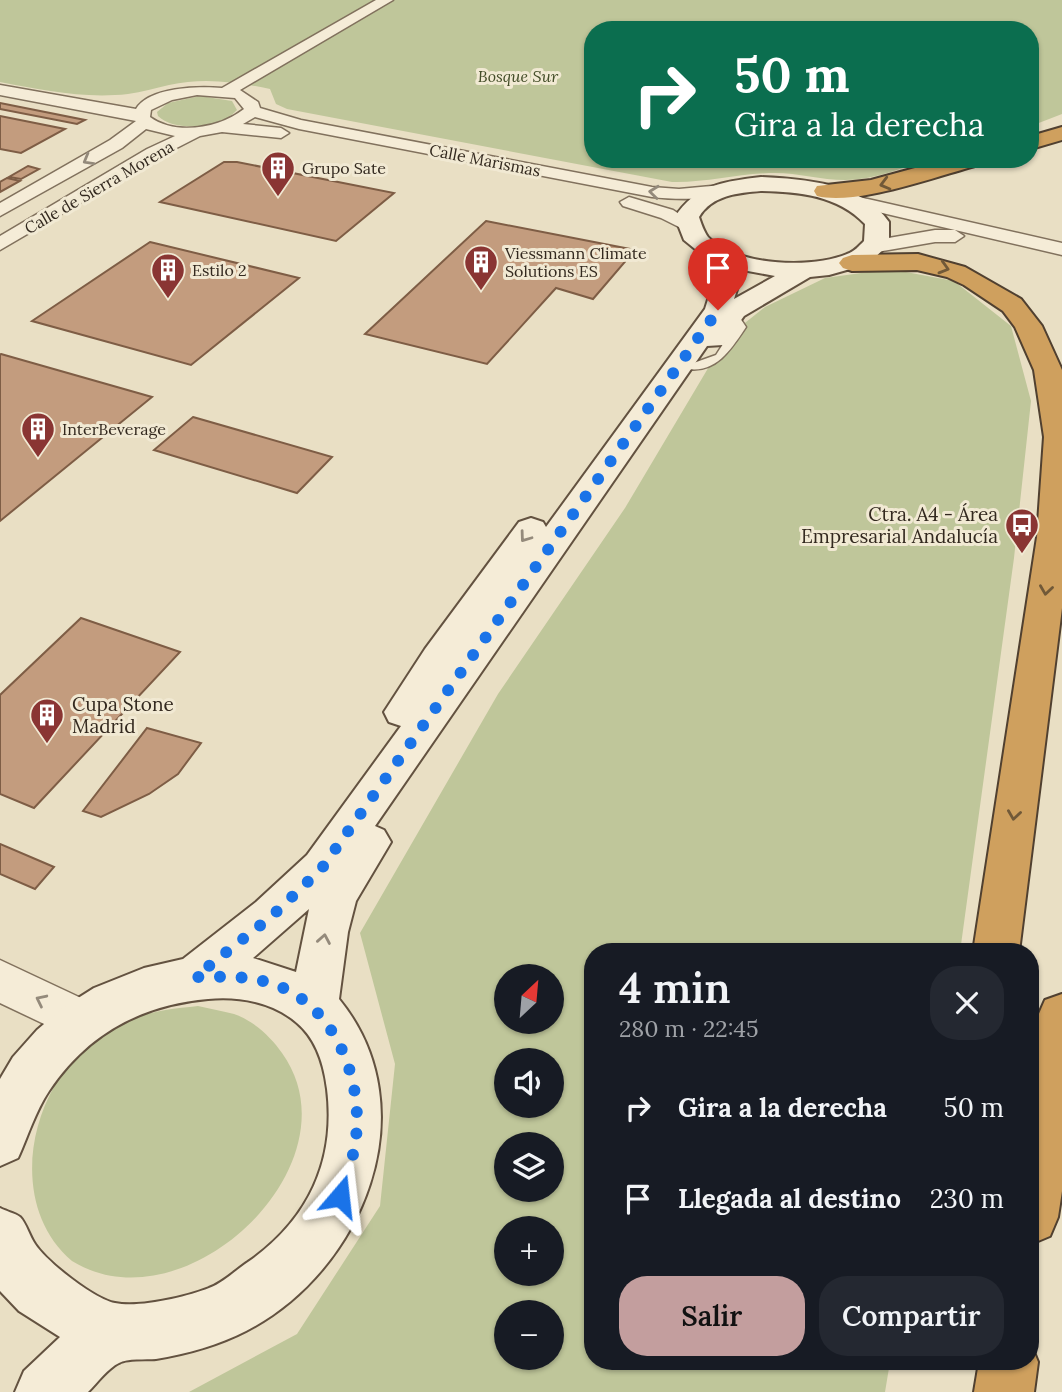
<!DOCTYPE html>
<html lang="es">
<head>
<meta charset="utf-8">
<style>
	:root { --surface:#171b24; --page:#242831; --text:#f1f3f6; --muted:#9ea1a6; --accent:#c39e9e }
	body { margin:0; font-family:Lora,serif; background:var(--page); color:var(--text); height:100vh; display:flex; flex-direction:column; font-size:26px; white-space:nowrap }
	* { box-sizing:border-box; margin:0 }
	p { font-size:23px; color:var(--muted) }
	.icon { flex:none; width:38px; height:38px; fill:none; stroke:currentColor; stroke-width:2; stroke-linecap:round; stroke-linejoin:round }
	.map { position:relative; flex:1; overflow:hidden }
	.sheet { position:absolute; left:584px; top:943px; width:455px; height:427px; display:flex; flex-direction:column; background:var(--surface); border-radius:28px; box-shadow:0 2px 5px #0004 }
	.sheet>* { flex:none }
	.guide { position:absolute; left:584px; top:21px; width:455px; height:147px; border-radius:28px; box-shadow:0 2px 5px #0004; background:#0b6e4f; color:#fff; overflow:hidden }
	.needle { width:46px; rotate:26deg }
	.controls { position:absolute; left:494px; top:964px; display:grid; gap:14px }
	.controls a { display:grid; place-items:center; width:70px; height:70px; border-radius:50%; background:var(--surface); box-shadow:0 2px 5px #0004; font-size:35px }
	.pin { position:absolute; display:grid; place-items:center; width:60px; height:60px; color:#fff; margin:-72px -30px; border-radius:50% 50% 50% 0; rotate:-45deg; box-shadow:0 0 7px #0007 }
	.pin .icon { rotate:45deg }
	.me { position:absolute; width:77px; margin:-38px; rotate:17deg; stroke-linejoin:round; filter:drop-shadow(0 0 5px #0008) }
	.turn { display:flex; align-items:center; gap:24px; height:147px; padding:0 35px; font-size:32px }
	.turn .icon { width:91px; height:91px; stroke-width:2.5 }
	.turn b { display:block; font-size:49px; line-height:60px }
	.round { display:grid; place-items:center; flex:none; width:74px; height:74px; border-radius:28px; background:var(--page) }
	.headline { display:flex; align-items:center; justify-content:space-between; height:119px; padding:0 35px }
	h1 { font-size:42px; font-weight:600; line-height:52px }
	.button { display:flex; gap:14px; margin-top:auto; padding:14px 35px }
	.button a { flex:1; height:80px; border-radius:28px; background:var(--accent); color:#111; font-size:28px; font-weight:600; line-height:80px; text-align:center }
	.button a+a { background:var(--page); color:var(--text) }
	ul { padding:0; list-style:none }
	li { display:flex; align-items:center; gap:21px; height:91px; padding:0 35px }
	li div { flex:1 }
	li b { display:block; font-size:26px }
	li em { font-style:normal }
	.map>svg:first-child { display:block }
	.green { fill:#bfc69a; fill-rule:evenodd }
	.building { fill:#c39c7e; stroke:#7e5d45; stroke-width:2 }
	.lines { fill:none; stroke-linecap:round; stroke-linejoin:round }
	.service-casing { stroke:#81715d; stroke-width:3 }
	.minor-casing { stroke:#81715d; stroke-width:3 }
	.tertiary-casing { stroke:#81715d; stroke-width:3 }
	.secondary-casing { stroke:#635240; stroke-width:4 }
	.motorway-casing { stroke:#504030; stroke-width:4 }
	.service { fill:#f5ecd7; fill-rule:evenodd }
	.minor { fill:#f5ecd7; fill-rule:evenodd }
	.tertiary { fill:#f5ecd7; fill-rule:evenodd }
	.secondary { fill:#f5ecd7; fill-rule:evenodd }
	.motorway { fill:#cfa05e; fill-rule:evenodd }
	.oneway { stroke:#948a7b }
	.oneway2 { stroke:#715938 }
	.route { stroke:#1a73e8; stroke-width:12; stroke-dasharray:0 21.6 }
	.labels { text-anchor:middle; stroke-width:6; stroke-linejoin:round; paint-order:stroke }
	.far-park-label { font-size:16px; font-style:italic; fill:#434d28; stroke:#f1e9d3 }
	.far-street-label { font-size:16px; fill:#33291f; stroke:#f1e9d3 }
	.far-poi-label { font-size:16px; fill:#33291f; stroke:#f1e9d3; text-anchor:start }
	.poi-label { font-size:19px; fill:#33291f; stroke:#f1e9d3; text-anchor:end }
</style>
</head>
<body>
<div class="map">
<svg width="1062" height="1392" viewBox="0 0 1062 1392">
	<rect width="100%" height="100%" fill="#e9dfc4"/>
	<g class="green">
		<path d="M0 0H1062V114L1031 126V30H593V159H929C902 168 874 180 845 180 821 180 798 173 775 173 740 173 706 183 672 182L287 109 276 104 270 89C236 82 204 77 169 85 155 88 142 92 128 94 84 99 42 90 0 82Z"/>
		<path d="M200 96 232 101 237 110C221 128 176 133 158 116L157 112 168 103Z"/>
		<path d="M890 269 954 281 1011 326 1031 401 1014 558 960 952H593V1362H890L885 1392H189L297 1334 380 1206 395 1064 360 933 498 694 625 508 726 338 765 307 825 278ZM506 976H551V1022H506ZM506 1060H551V1106H506ZM506 1144H551V1190H506ZM506 1228H551V1274H506ZM506 1312H551V1358H506Z"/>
		<path d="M198 1006C210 1009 223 1011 234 1014 254 1021 271 1037 282 1053 361 1163 185 1331 72 1261 0 1200 32 1068 116 1026 143 1012 169 1009 198 1006Z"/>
	</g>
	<g class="building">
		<polygon points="0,103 85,120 77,124 0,109"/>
		<polygon points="0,116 65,129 21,153 0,149"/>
		<polygon points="224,162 237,162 394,193 336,241 160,202"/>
		<polygon points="28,166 39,169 21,179 9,177"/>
		<polygon points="7,178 20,181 0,192 0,182"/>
		<polygon points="486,221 635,250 593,299 556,288 487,364 365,334"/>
		<polygon points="150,242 299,278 191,365 32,321"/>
		<polygon points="1,354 152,397 0,521 0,355"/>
		<polygon points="193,417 332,457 297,493 154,450"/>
		<polygon points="81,618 180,652 34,808 0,794 0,695"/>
		<polygon points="147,728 201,743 178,774 149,794 101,817 83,811"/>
		<polygon points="0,844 54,867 35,889 0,874"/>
	</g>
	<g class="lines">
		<g class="service-casing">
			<path id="service" d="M732 311 736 312 746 327C732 348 717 373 688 369V365L716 355 734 327 727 314Z"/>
		</g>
		<g class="minor-casing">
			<g id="minor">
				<path d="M376 0H393L240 90 258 102 260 108 301 120 652 187 679 189 722 185 731 190C719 202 669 199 652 197L299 129 255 117 243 124 281 128 289 133 281 138 222 132 200 136 159 157 0 250V236L147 149 175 136 146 129 122 148 0 216V203L110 140 136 121 0 95V85L136 109C149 87 198 86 222 88ZM197 95 235 98 244 109C220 128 176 136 150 117L151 110 172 100Z"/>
				<polygon points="850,195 1062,243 1062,255 844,204 841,200 844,196"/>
				<polygon points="629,197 673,210 696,225 687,231 661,218 623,206 620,202"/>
				<polygon points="935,230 955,230 964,236 955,242 935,242 877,252 868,246 877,240"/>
			</g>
		</g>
		<g class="tertiary-casing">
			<polygon id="tertiary" points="0,960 98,1006 105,1021 98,1036 82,1042 0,1003"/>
		</g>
		<g class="secondary-casing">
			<path id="secondary" d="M761 177C804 179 862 183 889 222V244L868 264 829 275 810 277 744 316 723 345 707 346 375 826 384 830 391 842 356 901 348 932 339 999C429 1109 363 1271 246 1331 219 1345 186 1354 156 1359 146 1360 127 1358 119 1363 108 1368 97 1383 88 1392H15L24 1371 60 1337 19 1311 0 1291V1208C5 1211 15 1213 20 1217 26 1223 30 1237 35 1244 47 1262 94 1299 115 1303 139 1308 186 1297 209 1288 223 1283 236 1270 248 1262 308 1220 336 1161 327 1089 324 1065 317 1040 297 1023 273 1002 239 996 208 999 141 1005 87 1034 49 1091 35 1112 28 1136 18 1158L0 1166V1079L13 1057 37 1030 64 1007 94 988 144 968 183 959 256 902 307 855 401 726 389 722 384 712 425 649 519 522 531 518 543 522 546 527 705 309 715 277 705 257 684 240 675 217C695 185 726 181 761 177ZM761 191C799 192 837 195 865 224L864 241C859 246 854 252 847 254 813 269 735 266 708 237 704 232 701 223 699 217 712 195 738 193 761 191ZM737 269 775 276 734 299 741 277ZM309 909 296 972 253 958Z"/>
		</g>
		<g class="motorway-casing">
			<g id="motorway">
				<polygon points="1062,127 1062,140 1031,149 1031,136"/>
				<path d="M948 159H985L982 164C940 175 858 206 817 196L814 191 817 186 871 180Z"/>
				<polygon points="918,254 965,267 1021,299 1042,326 1062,370 1062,608 1019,952 973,952 1037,537 1044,437 1034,370 1015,327 1003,311 964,285 947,277 917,270 852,271 843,268 839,263 843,258 852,255"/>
				<polygon points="1062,994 1062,1191 1058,1217 1050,1236 1031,1244 1031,1057 1038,1016 1045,1000"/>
				<polygon points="1031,1345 1038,1362 1034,1392 974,1392 979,1362 1031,1362"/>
			</g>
		</g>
		<use href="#service" class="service"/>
		<use href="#minor" class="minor"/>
		<use href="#tertiary" class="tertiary"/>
		<use href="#secondary" class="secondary"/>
		<use href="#motorway" class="motorway"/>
	</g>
	<defs><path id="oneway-chevron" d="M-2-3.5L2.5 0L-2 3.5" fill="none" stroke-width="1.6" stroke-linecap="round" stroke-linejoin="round" transform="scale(1.75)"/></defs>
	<g class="oneway">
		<use href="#oneway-chevron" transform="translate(88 160) rotate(150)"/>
		<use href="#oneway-chevron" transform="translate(654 192) rotate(-174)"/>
		<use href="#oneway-chevron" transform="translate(525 537) rotate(126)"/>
		<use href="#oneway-chevron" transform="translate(324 939) rotate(-80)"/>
		<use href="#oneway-chevron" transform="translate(41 1000) rotate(-154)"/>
	</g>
	<g class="oneway2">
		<use href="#oneway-chevron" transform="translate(885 184) rotate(165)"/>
		<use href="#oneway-chevron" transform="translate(944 268) rotate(16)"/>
		<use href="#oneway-chevron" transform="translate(1046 590) rotate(98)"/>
		<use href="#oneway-chevron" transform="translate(1014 815) rotate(98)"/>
	</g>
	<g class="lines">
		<path class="route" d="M340 1196C344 1181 351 1165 354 1150 367 1086 337 1003 270 983 246 975 220 977 195 977L272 916 322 868 718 310"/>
	</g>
	<defs>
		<g id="building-pin" transform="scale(1.75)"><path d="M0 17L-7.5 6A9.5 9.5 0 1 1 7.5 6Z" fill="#8a3533" stroke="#f1e9d3"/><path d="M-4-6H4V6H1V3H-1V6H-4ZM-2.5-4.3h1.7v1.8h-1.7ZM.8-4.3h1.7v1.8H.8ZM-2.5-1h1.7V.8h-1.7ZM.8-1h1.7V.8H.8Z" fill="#fff"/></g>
		<g id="bus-pin" transform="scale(1.75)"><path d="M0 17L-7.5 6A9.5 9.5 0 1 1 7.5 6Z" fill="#8a3533" stroke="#f1e9d3"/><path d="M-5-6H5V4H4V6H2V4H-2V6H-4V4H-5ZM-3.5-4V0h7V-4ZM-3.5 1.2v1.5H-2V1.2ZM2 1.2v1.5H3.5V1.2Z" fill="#fff"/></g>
	</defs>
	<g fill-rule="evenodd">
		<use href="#building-pin" x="278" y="168"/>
		<use href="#building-pin" x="481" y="262"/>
		<use href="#building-pin" x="168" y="270"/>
		<use href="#building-pin" x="38" y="429"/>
		<use href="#bus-pin" x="1022" y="525"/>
		<use href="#building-pin" x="47" y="715"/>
	</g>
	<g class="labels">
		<g class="far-park-label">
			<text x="518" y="82">Bosque Sur</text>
		</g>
		<g class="far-street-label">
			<text transform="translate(485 160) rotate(11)" y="6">Calle Marismas</text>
			<text transform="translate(99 187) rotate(-30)" y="6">Calle de Sierra Morena</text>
		</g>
		<g class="far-poi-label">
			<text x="302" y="174">Grupo Sate</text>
			<text x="505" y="259">Viessmann Climate<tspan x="505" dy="18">Solutions ES</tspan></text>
			<text x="192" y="276">Estilo 2</text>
			<text x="62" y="435">InterBeverage</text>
		</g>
		<g class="poi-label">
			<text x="998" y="521">Ctra. A4 - Área<tspan x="998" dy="22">Empresarial Andalucía</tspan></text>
			<text x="72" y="711" text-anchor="start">Cupa Stone<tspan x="72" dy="22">Madrid</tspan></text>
		</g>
	</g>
</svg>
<div class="controls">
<a><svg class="needle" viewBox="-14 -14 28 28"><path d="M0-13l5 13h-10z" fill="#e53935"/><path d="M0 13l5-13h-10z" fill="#9ea1a6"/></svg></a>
<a><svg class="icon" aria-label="sound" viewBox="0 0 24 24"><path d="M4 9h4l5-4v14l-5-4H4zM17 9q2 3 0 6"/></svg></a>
<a><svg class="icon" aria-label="layers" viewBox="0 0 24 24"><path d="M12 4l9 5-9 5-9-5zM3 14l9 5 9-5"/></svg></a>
<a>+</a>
<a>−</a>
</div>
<div class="pin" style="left:718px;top:310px;background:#d93025"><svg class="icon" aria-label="arrive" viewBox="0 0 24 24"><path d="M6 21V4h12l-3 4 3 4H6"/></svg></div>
<svg class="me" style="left:340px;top:1196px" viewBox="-20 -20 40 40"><path d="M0-17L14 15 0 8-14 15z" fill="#1a73e8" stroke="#fff" stroke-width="4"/></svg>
<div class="guide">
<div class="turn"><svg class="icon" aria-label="right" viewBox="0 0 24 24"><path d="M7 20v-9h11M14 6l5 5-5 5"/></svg><div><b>50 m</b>Gira a la derecha</div></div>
</div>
<section class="sheet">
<div class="headline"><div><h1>4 min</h1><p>280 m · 22:45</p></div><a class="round"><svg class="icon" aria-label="close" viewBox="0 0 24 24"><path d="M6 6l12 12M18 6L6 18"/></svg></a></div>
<ul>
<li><svg class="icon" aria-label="right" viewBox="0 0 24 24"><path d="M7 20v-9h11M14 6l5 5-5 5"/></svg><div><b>Gira a la derecha</b></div><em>50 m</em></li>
<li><svg class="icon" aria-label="arrive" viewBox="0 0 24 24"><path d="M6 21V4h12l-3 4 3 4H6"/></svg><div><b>Llegada al destino</b></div><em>230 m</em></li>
</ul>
<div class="button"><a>Salir</a><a>Compartir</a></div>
</section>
</div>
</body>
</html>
